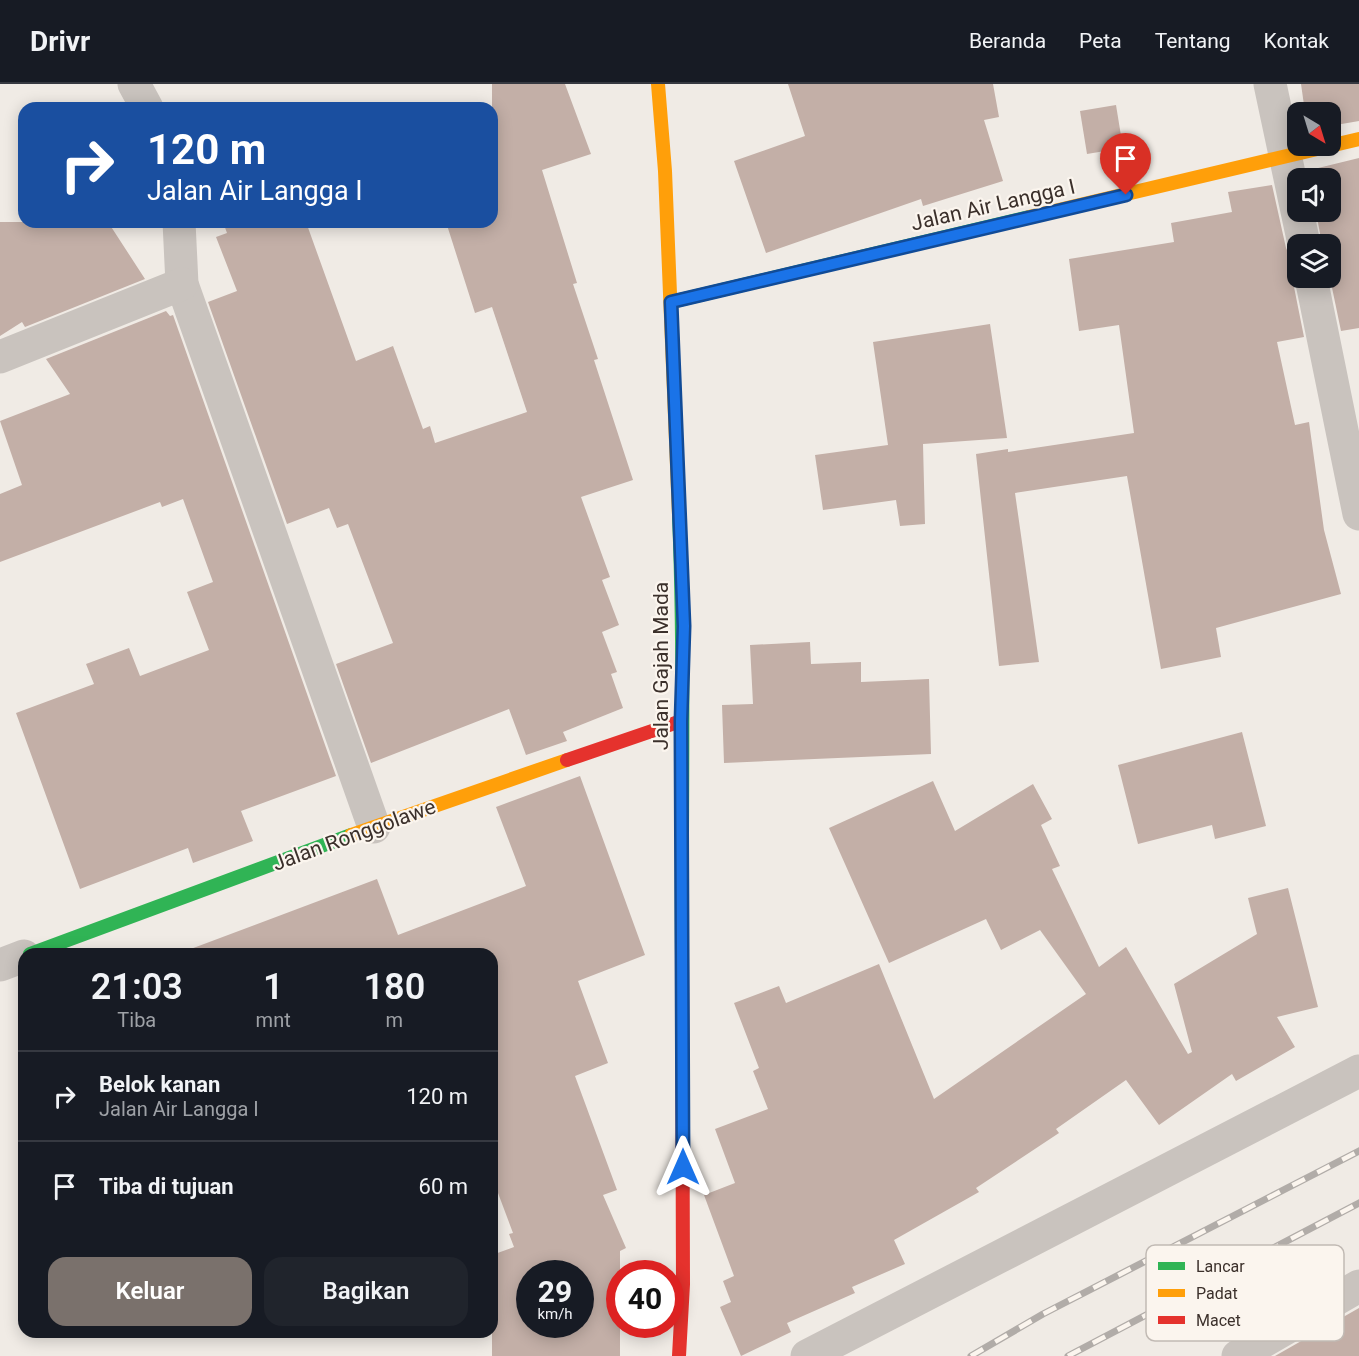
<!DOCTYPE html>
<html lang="id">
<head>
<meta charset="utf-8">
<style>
	:root { --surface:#171b24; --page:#20242c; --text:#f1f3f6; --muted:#9ea1a6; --line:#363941; --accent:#7a716c }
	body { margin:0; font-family:Roboto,sans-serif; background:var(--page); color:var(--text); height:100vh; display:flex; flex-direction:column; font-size:22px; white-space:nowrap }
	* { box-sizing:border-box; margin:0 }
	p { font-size:20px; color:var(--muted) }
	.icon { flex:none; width:33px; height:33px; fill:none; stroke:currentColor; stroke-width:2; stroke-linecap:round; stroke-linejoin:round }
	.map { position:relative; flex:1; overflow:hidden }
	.details { position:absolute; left:18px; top:864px; width:480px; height:390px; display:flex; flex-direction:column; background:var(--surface); border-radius:18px; box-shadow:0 3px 15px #0003 }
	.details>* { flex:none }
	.hud { position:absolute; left:18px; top:18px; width:480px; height:126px; border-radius:18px; box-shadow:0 3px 15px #0003; background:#1a4fa0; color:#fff; overflow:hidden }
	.needle { width:39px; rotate:142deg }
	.tools { position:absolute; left:1287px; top:18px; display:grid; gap:12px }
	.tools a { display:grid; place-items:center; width:54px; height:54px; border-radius:12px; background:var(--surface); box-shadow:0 3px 15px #0003; font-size:30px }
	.speed { position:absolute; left:516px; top:1176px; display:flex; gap:12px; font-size:30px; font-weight:700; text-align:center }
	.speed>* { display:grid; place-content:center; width:78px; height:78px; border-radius:50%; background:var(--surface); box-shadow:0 3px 15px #0003; line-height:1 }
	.speed small { font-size:15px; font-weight:400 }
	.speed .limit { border:9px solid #d22; background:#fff; color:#111 }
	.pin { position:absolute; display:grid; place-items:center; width:51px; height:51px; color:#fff; margin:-62px -26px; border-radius:50% 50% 50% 0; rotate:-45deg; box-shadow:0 0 6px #0007 }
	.pin .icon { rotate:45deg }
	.me { position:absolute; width:66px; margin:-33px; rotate:0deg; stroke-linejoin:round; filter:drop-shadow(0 0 4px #0008) }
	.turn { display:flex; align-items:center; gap:21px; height:126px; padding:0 30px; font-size:27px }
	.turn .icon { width:78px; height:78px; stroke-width:2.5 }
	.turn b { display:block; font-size:42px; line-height:51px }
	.eta { display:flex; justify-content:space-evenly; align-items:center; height:102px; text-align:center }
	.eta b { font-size:36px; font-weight:600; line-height:42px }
	.button { display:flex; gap:12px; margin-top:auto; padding:12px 30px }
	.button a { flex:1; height:69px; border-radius:18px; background:var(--accent); color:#fff; font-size:24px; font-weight:600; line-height:69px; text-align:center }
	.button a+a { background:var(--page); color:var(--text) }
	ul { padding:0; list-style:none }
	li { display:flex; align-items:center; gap:18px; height:90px; padding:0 30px; border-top:2px solid var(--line) }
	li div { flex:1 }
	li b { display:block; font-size:22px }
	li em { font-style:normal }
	header { display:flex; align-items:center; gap:36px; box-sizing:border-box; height:84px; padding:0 30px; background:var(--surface); border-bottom:2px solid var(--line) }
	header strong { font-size:28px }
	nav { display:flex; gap:33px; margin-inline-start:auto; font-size:21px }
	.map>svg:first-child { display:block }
	.building { fill:#c3afa7; fill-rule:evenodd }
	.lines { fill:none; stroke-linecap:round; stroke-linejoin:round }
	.street { stroke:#c9c3be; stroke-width:33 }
	.fast { stroke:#30b455; stroke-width:14 }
	.slow { stroke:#ff9f0a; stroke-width:14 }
	.jam { stroke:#e5322d; stroke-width:14 }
	.rail-casing { stroke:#b1aca8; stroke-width:7 }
	.rail { stroke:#fbf5ee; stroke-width:4.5; stroke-dasharray:14; stroke-linecap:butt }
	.route-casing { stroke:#114b97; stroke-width:15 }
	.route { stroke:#1a73e8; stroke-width:10 }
	.labels { text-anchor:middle; stroke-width:4.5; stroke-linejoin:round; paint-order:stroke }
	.street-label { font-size:21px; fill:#3b302b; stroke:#fbf5ee }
	.key { fill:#fbf5ee; stroke:#c1bab4; stroke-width:1.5 }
	.key-label { font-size:16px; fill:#3b302b }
</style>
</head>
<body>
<header>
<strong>Drivr</strong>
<nav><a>Beranda</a><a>Peta</a><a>Tentang</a><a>Kontak</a></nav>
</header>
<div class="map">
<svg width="1359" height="1272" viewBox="0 0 1359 1272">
	<rect width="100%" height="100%" fill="#f0ebe5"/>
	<g class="building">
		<polygon points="492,0 565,0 591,70 542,86 577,199 573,200 598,275 594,276 633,396 581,413 610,493 602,496 619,541 602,548 617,588 611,590 623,624 563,648 567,657 526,671 509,625 371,679 336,580 393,559 348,440 337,444 329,424 287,440 208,218 237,207 216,153 227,149 223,138 306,138 356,277 393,262 423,345 430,342 435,359 527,328 492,223 475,229 446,138 492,138"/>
		<polygon points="788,0 993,0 999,33 984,36 1003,97 923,122 921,115 766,169 734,77 805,52"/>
		<polygon points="1301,0 1359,0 1359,37 1330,42 1330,28 1305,28"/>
		<polygon points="1116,21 1123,64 1087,70 1080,27"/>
		<polygon points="1359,74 1359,244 1341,247 1330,194 1330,160 1322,160 1316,128 1330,128 1330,94 1310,94 1314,94 1314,85"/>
		<polygon points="1272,101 1286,164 1290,172 1298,177 1293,198 1304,253 1277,258 1295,341 1309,338 1324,446 1341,510 1216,544 1221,573 1161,585 1127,392 1015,409 1039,578 999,582 976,370 1008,365 1008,368 1134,349 1119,241 1079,247 1069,175 1174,158 1171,139 1232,128 1228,108"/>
		<polygon points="0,138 108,138 145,195 25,243 22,238 0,252"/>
		<polygon points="166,227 170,232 173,231 336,692 241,727 253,757 193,779 188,764 80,805 16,629 94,600 86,580 129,564 140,592 209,566 187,508 213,498 183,415 162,423 160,418 0,478 0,410 22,401 0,337 70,310 46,275"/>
		<polygon points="990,240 1007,354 923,360 925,440 900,442 896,416 823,426 815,371 888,361 873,258"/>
		<polygon points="810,558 811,580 861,578 861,598 929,595 931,670 724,679 722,621 753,620 750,561"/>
		<polygon points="1242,648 1266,742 1215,755 1212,741 1138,760 1118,681"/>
		<path d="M580 692 645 871 578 897 608 979 575 992 617 1106 603 1111 626 1164 620 1167V1272H492V1171L514 1163 509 1150 513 1149 492 1093V870H188V866L377 795 398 851 526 802 496 723ZM530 1190H580V1240H530Z"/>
		<polygon points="933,697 955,747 1033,700 1052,735 1041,741 1060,782 1052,785 1099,883 1126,863 1188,970 1192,968 1174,900 1257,850 1248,814 1288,804 1318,923 1277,933 1295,963 1236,997 1232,990 1159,1041 1126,996 1056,1045 1059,1049 976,1104 979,1108 894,1156 905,1180 852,1203 855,1209 787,1239 791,1248 741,1272 720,1223 731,1218 723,1197 734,1192 704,1111 735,1099 715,1045 768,1025 753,987 759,984 734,919 779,902 786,919 879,880 934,1015 1086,910 1040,846 1001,866 986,835 889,879 829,744"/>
		<polygon points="1359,1224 1359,1272 1275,1272"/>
	</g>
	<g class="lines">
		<g class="street">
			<polyline points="134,0 147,24"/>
			<polyline points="1270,0 1304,160"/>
			<polyline points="179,138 182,200 374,743"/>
			<polyline points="1311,194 1359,430"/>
			<polyline points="0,273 182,200"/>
			<polyline points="0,881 24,872"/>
			<polyline points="807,1272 1359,987"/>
			<polyline points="1238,1272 1359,1202"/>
		</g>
		<g class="fast">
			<polyline points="671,218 1029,133"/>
			<path d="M679 431C685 578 681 725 682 871"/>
			<polyline points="30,870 351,751"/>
		</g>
		<g class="slow">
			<polyline points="658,0 665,87 679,431"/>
			<polyline points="1029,133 1359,55"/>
			<polyline points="351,751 567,676"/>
		</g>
		<g class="jam">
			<polyline points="567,676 681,637"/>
			<polyline points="679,1272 683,1200 682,871"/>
		</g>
		<g class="rail-casing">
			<g id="rail">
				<polyline points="971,1272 1043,1230 1359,1067"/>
				<polyline points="1068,1272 1359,1119"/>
			</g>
		</g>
		<use href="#rail" class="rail"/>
	</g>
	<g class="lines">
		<g class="route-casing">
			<polyline id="route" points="683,1083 681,637 684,542 671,218 1126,111"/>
		</g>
		<use href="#route" class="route"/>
	</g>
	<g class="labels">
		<g class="street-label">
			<text transform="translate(993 121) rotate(-13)" y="7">Jalan Air Langga I</text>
			<text transform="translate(661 582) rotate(-90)" y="7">Jalan Gajah Mada</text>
			<text transform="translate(354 751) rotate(-20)" y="7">Jalan Ronggolawe</text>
		</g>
	</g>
	<rect x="1146" y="1161" width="198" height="96" rx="9" class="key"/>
	<rect x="1158" y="1178" width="27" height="8" fill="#30b455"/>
	<rect x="1158" y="1205" width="27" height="8" fill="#ff9f0a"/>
	<rect x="1158" y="1232" width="27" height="8" fill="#e5322d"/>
	<g class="key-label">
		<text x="1196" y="1188">Lancar</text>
		<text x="1196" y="1215">Padat</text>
		<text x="1196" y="1242">Macet</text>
	</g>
</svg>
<div class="tools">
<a><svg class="needle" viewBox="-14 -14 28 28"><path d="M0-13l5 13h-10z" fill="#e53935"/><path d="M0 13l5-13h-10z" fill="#9ea1a6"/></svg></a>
<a><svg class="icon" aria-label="sound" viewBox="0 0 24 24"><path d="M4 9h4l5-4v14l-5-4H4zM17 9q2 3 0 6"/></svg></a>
<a><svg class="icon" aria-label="layers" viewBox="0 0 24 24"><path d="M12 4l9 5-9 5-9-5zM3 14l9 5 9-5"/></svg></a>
</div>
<div class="speed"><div>29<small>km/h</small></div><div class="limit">40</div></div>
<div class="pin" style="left:1126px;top:111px;background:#d93025"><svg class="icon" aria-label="arrive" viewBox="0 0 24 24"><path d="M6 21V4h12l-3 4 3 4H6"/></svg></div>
<svg class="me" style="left:683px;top:1083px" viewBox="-20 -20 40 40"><path d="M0-17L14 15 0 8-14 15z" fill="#1a73e8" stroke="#fff" stroke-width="4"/></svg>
<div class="hud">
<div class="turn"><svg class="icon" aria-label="right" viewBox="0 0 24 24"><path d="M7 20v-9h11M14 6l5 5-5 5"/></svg><div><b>120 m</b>Jalan Air Langga I</div></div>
</div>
<section class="details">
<div class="eta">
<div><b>21:03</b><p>Tiba</p></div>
<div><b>1</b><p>mnt</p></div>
<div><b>180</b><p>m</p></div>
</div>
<ul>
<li><svg class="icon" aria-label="right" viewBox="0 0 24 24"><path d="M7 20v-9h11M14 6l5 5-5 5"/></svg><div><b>Belok kanan</b><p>Jalan Air Langga I</p></div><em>120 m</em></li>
<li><svg class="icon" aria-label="arrive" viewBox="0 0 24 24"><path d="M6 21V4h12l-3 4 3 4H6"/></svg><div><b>Tiba di tujuan</b></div><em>60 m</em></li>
</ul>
<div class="button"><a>Keluar</a><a>Bagikan</a></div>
</section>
</div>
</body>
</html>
